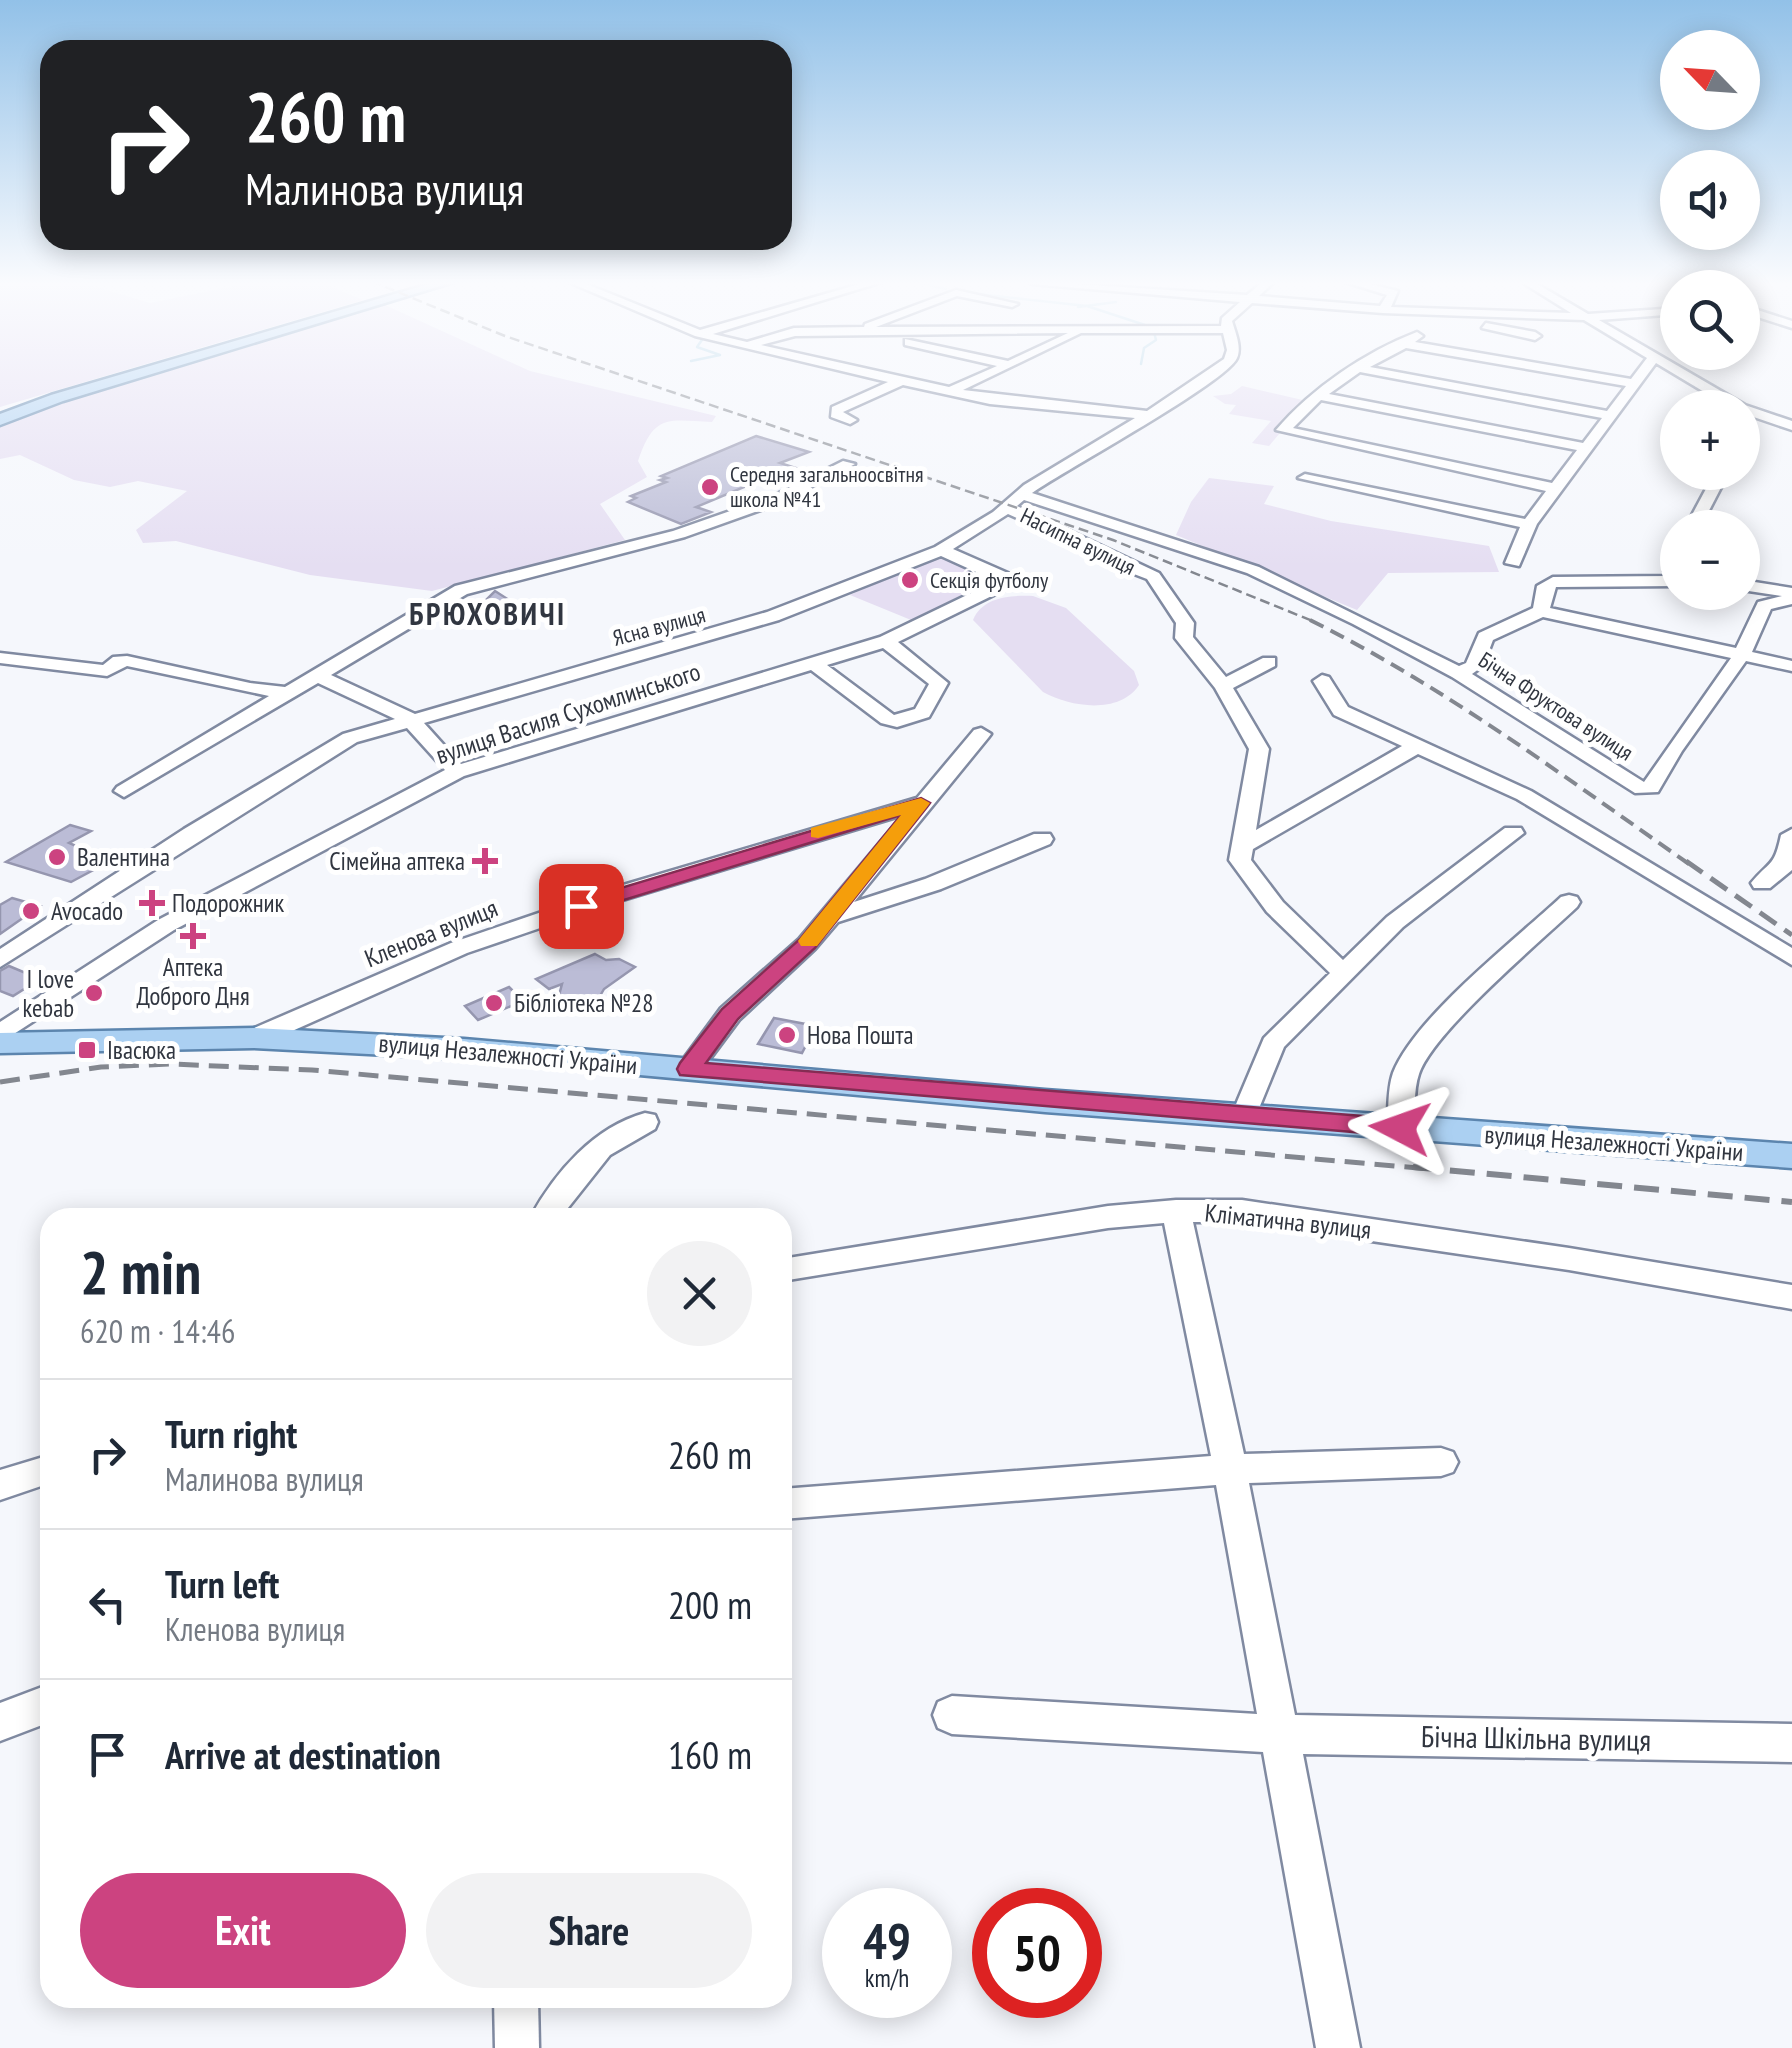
<!DOCTYPE html>
<html lang="en">
<head>
<meta charset="utf-8">
<style>
	:root { --surface:#fff; --page:#f2f2f3; --text:#1f2937; --muted:#747a83; --line:#e0e1e3; --accent:#cc4380 }
	body { margin:0; font-family:"PT Sans Narrow",sans-serif; background:var(--page); color:var(--text); height:100vh; display:flex; flex-direction:column; font-size:38px; white-space:nowrap }
	* { box-sizing:border-box; margin:0 }
	p { font-size:32px; color:var(--muted) }
	.icon { flex:none; width:55px; height:55px; fill:none; stroke:currentColor; stroke-width:2; stroke-linecap:round; stroke-linejoin:round }
	.map { position:relative; flex:1; overflow:hidden }
	.panel { position:absolute; left:40px; top:1208px; width:752px; height:800px; display:flex; flex-direction:column; background:var(--surface); border-radius:30px; box-shadow:0 5px 25px #0003 }
	.panel>* { flex:none }
	.banner { position:absolute; left:40px; top:40px; width:752px; height:210px; border-radius:30px; box-shadow:0 5px 25px #0003; background:#202124; color:#fff; overflow:hidden }
	.needle { width:65px; rotate:295deg }
	.controls { position:absolute; left:1660px; top:30px; display:grid; gap:20px }
	.controls a { display:grid; place-items:center; width:100px; height:100px; border-radius:50%; background:var(--surface); box-shadow:0 5px 25px #0003; font-size:50px }
	.speed { position:absolute; left:822px; top:1888px; display:flex; gap:20px; font-size:50px; font-weight:700; text-align:center }
	.speed>* { display:grid; place-content:center; width:130px; height:130px; border-radius:50%; background:var(--surface); box-shadow:0 5px 25px #0003; line-height:1 }
	.speed small { font-size:25px; font-weight:400 }
	.speed .limit { border:15px solid #d22; background:#fff; color:#111 }
	.pin { position:absolute; display:grid; place-items:center; width:85px; height:85px; color:#fff; margin:-42px; border-radius:20px; box-shadow:0 5px 15px #0006 }
	.me { position:absolute; width:110px; margin:-55px; rotate:274deg; stroke-linejoin:round; filter:drop-shadow(0 0 8px #0008) }
	.turn { display:flex; align-items:center; gap:35px; height:210px; padding:0 40px; font-size:45px }
	.turn .icon { width:130px; height:130px; stroke-width:2.5 }
	.turn b { display:block; font-size:70px; line-height:85px }
	.round { display:grid; place-items:center; flex:none; width:105px; height:105px; border-radius:52px; background:var(--page) }
	.head { display:flex; align-items:center; justify-content:space-between; height:170px; padding:0 40px }
	h1 { font-size:60px; font-weight:700; line-height:75px }
	.primary-button { display:flex; gap:20px; margin-top:auto; padding:20px 40px }
	.primary-button a { flex:1; height:115px; border-radius:60px; background:var(--accent); color:#fff; font-size:40px; font-weight:700; line-height:115px; text-align:center }
	.primary-button a+a { background:var(--page); color:var(--text) }
	ul { padding:0; list-style:none }
	li { display:flex; align-items:center; gap:30px; height:150px; padding:0 40px; border-top:2px solid var(--line) }
	li div { flex:1 }
	li b { display:block; font-size:38px }
	li em { font-style:normal }
	.map>svg:first-child { display:block }
	.green { fill:#e5def2 }
	.lines { fill:none; stroke-linecap:round; stroke-linejoin:round }
	.stream { stroke:#b1d5e7; stroke-width:2.5 }
	.building { fill:#bbbcd6; stroke:#9596af; stroke-width:2.5 }
	.minor-casing { stroke:#808aa1; stroke-width:5 }
	.major-casing { stroke:#5c85ae; stroke-width:5 }
	.minor { fill:#fff; fill-rule:evenodd }
	.major { fill:#abd0f2; fill-rule:evenodd }
	.rail-far3 { stroke:#83878f; stroke-width:2.5; stroke-dasharray:10 5; stroke-linecap:butt }
	.rail-far2 { stroke:#83878f; stroke-width:4; stroke-dasharray:15 8; stroke-linecap:butt }
	.rail-far1 { stroke:#83878f; stroke-width:5; stroke-dasharray:20 10; stroke-linecap:butt }
	.rail { stroke:#83878f; stroke-width:6; stroke-dasharray:25 12; stroke-linecap:butt }
	.route { fill:#cc4380; stroke:#852c53; stroke-width:2.5 }
	.slow { fill:#f59e0b }
	.poi-dot { fill:#cc4380; stroke:#fff; stroke-width:4 }
	.labels { text-anchor:middle; stroke-width:10; stroke-linejoin:round; paint-order:stroke }
	.far-poi-label { font-size:22px; fill:#313640; stroke:#fff; text-anchor:start }
	.far-street-label { font-size:22px; fill:#313640; stroke:#fff }
	.street-label { font-size:25px; fill:#313640; stroke:#fff }
	.poi-label { font-size:25px; fill:#313640; stroke:#fff; text-anchor:start }
	.far-district-label { font-size:30px; font-weight:bold; letter-spacing:2.5px; fill:#313640; stroke:#fff }
	.near-street-label { font-size:30px; fill:#313640; stroke:#fff }
</style>
</head>
<body>
<div class="map">
<svg width="1792" height="2048" viewBox="0 0 1792 2048">
	<rect width="100%" height="100%" fill="#f5f7fc"/>
	<g class="green">
		<polygon points="0,281 77,281 150,303 259,281 317,281 363,300 0,407"/>
		<path d="M385 305 530 371 716 416 712 422C668 420 654 413 638 461L647 477 600 504 625 540 432 591 310 575 176 541 143 543 136 530 187 491 138 481 110 487 74 480 20 455 0 459V425L114 384Z"/>
		<polygon points="1242,386 1307,401 1269,446 1252,443 1271,421 1229,414 1236,405 1225,404 1213,396 1231,394"/>
		<polygon points="1209,478 1274,486 1264,504 1331,521 1489,546 1499,572 1388,573 1357,610 1176,535 1191,502"/>
		<polygon points="936,555 996,578 911,620 850,595"/>
		<path d="M1033 596 1066 608 1134 671 1139 685C1119 715 1070 707 1043 692L973 620C982 597 1011 595 1033 596Z"/>
	</g>
	<g class="lines">
		<g class="stream">
			<polyline points="911,281 946,289"/>
			<polyline points="968,293 1087,306 1151,327"/>
			<polyline points="1747,305 1792,322"/>
			<polyline points="1078,307 1116,302"/>
			<polyline points="710,335 885,281"/>
			<polyline points="691,361 720,355 697,347 704,337"/>
			<polyline points="1141,364 1144,348 1156,340 1154,332"/>
		</g>
	</g>
	<g class="building">
		<polygon points="756,436 809,452 780,463 805,471 777,483 763,479 696,507 711,512 681,524 628,502 636,498 631,496 666,482 660,480 667,478 661,476"/>
		<polygon points="495,591 534,616 518,621 486,600"/>
		<polygon points="70,825 91,831 69,843 110,861 71,882 6,862"/>
		<polygon points="12,898 40,906 0,934 0,905"/>
		<polygon points="595,954 606,960 619,959 635,967 604,989 589,1015 555,1010 562,984 549,989 536,979"/>
		<polygon points="9,966 40,979 13,996 0,991 0,971"/>
		<polygon points="509,987 523,1001 478,1020 465,1006"/>
		<polygon points="774,1018 816,1026 802,1053 758,1044"/>
	</g>
	<g class="lines">
		<g class="minor-casing">
			<g id="minor">
				<path d="M566 281H579L700 330 870 281H885L713 334 747 342 794 328 864 327 865 324 956 290 1018 304 1012 307 957 296 876 327 1221 326 1222 318 1240 302 1032 284 1027 281 1247 295 1264 281H1275L1259 296 1380 306 1387 295 1342 281H1358L1398 291 1391 307 1571 313 1520 281H1532L1588 314 1678 308V314L1599 320 1745 405 1792 421V430L1742 413V408H1731L1656 363 1537 524 1519 566 1505 563 1520 527 1298 478 1305 474 1525 519 1546 491 1276 430C1312 388 1365 352 1417 332L1423 336 1415 342 1631 379 1647 358 1584 320 1383 313 1252 303 1232 321C1235 332 1242 347 1237 358 1227 382 1065 470 1032 493L1259 567 1459 666 1466 663 1479 633 1533 608 1537 586 1553 577 1668 576 1664 571 1670 555 1678 550V586L1556 587 1550 608 1736 648 1758 602 1782 596 1742 590V580L1792 588V604L1771 609 1752 652 1792 661V671L1746 661 1682 751 1658 792 1635 793 1452 677 1353 624 1247 573 1024 500 1017 506 1159 573 1194 623 1193 637 1226 677 1263 658H1275V666L1233 688 1269 749 1256 830 1402 746 1334 715 1313 681 1322 675 1329 677 1348 707 1531 791 1792 948V965L1517 799 1418 754 1253 849 1251 860 1283 902 1343 960 1387 917 1505 828H1521L1524 833 1403 927 1284 1047 1253 1123H1235L1231 1116 1264 1038 1330 973 1267 912 1229 860 1249 749 1215 688 1175 638 1176 623 1147 579 1108 564 1078 545 1008 514 953 549 1010 574V587L898 642 948 683 929 717 897 727 881 723 811 670 464 776 174 930 0 1043V1022L158 920 445 770 407 728 357 742 0 967V949L184 829 343 734 395 719 318 683 124 797 114 791 117 787 269 696 127 666 107 676 0 663V653L103 665 113 657 127 656 250 683 285 687 455 586 673 531 773 496 843 461 855 464 783 502 685 537 467 594 331 675 415 714 767 612 935 547 993 512 1024 485 1135 418 990 404 903 385 843 412 857 420 850 424 831 417 832 407 888 382 695 336ZM1068 333 1008 361 905 339V345L997 366 949 387 761 345 795 336ZM1081 333H1223L1227 350 1224 359 1147 411 963 390ZM1406 348 1626 386 1607 411 1370 367ZM1360 372 1602 418 1583 443 1329 394ZM1321 400 1577 450 1552 483 1293 428ZM941 556 996 581 880 637 461 764 424 723 779 620ZM1543 617 1731 658 1644 782 1472 674 1483 666 1493 640ZM883 648 929 684 915 709 894 715 827 665Z"/>
				<polygon points="1742,305 1792,321 1792,328 1742,312"/>
				<polygon points="1486,323 1535,332 1541,336 1535,340 1482,328"/>
				<polygon points="1715,472 1729,472 1700,528 1685,528"/>
				<polygon points="981,728 991,734 988,738 854,902 925,879 1034,834 1050,834 1053,839 1050,844 941,889 838,922 815,949 739,1020 698,1075 689,1078 676,1069 721,1008 799,939 903,815 619,901 467,953 263,1044 245,1044 241,1038 245,1032 451,943 603,891 917,798 974,730"/>
				<path d="M1792 829V870L1770 888H1754L1751 883C1770 860 1774 868 1781 835Z"/>
				<path d="M1569 895 1577 897 1580 902 1577 907C1541 941 1433 1032 1419 1074 1413 1091 1416 1111 1413 1128L1410 1135H1390L1387 1128C1389 1111 1387 1090 1393 1073 1415 1017 1515 940 1561 897Z"/>
				<path d="M645 1113 655 1115 658 1122 655 1129 610 1155 560 1218H530C555 1172 594 1127 645 1113Z"/>
				<polygon points="1176,1200 1242,1200 1569,1248 1792,1285 1792,1309 1569,1270 1242,1222 1193,1222 1244,1454 1441,1448 1453,1452 1458,1462 1453,1472 1441,1476 1249,1483 1295,1715 1792,1724 1792,1762 1303,1754 1360,2048 1316,2048 1263,1752 952,1734 938,1728 933,1715 938,1702 952,1696 1257,1714 1216,1485 782,1519 782,1489 1211,1456 1164,1223 1108,1228 782,1281 782,1259 1108,1206"/>
				<polygon points="50,1455 50,1483 0,1500 0,1470"/>
				<polygon points="50,1684 50,1722 0,1741 0,1703"/>
				<polygon points="494,1998 538,1998 539,2048 495,2048"/>
			</g>
		</g>
		<g class="major-casing">
			<g id="major">
				<polygon points="439,281 457,281 63,401 0,425 0,414 51,395"/>
				<polygon points="254,1028 464,1039 1045,1090 1792,1144 1792,1168 1045,1112 464,1059 254,1048 0,1053 0,1033"/>
			</g>
		</g>
		<use href="#minor" class="minor"/>
		<use href="#major" class="major"/>
		<polyline class="rail-far3" points="371,281 505,336 1113,540 1315,622"/>
		<path class="rail-far2" d="M1310 620C1445 687 1566 778 1689 864"/>
		<g class="rail-far1">
			<polyline points="1686,861 1792,935"/>
			<polyline points="0,1082 101,1067 170,1064 312,1070 1440,1170"/>
		</g>
		<polyline class="rail" points="1413,1167 1792,1202"/>
	</g>
	<linearGradient id="sky" x2="0" y2="1"><stop stop-color="#92c1e8"/><stop offset="0.5" stop-color="#fafbfe"/><stop offset="1" stop-color="#fafbfe" stop-opacity="0"/></linearGradient>
	<rect width="1792" height="567" fill="url(#sky)"/>
	<polygon class="route" points="921,798 930,803 927,807 815,948 738,1019 706,1063 1400,1119 1409,1121 1413,1128 1409,1134 1400,1136 680,1075 677,1069 680,1063 722,1009 800,939 901,815 588,911 574,911 571,906 574,902"/>
	<polygon class="slow" points="921,798 930,803 927,807 817,946 801,946 798,941 801,937 901,815 818,838 811,837 811,828"/>
	<g class="poi-dot">
		<circle cx="710" cy="487" r="10"/>
		<circle cx="910" cy="580" r="10"/>
		<circle cx="57" cy="857" r="10"/>
		<path d="M480 846h10v10h10v10h-10v10h-10v-10h-10v-10h10z"/>
		<path d="M147 888h10v10h10v10h-10v10h-10v-10h-10v-10h10z"/>
		<circle cx="31" cy="911" r="10"/>
		<path d="M188 921h10v10h10v10h-10v10h-10v-10h-10v-10h10z"/>
		<circle cx="94" cy="993" r="10"/>
		<circle cx="494" cy="1003" r="10"/>
		<circle cx="787" cy="1035" r="10"/>
		<rect x="77" y="1040" width="20" height="20" rx="5"/>
	</g>
	<g class="labels">
		<g class="far-poi-label">
			<text x="730" y="482">Середня загальноосвітня<tspan x="730" dy="25">школа №41</tspan></text>
			<text x="930" y="588">Секція футболу</text>
		</g>
		<g class="far-street-label">
			<text transform="translate(1078 541) rotate(26)" y="8">Насипна вулиця</text>
			<text transform="translate(659 626) rotate(-15)" y="8">Ясна вулиця</text>
			<text transform="translate(1556 706) rotate(33)" y="8">Бічна Фруктова вулиця</text>
		</g>
		<g class="street-label">
			<text transform="translate(568 713) rotate(-18)" y="9">вулиця Василя Сухомлинського</text>
			<text transform="translate(431 933) rotate(-22)" y="9">Кленова вулиця</text>
			<text transform="translate(508 1054) rotate(5)" y="9">вулиця Незалежності України</text>
			<text transform="translate(1614 1143) rotate(4)" y="9">вулиця Незалежності України</text>
			<text transform="translate(1288 1221) rotate(6)" y="9">Кліматична вулиця</text>
		</g>
		<g class="poi-label">
			<text x="77" y="866">Валентина</text>
			<text x="465" y="870" text-anchor="end">Сімейна аптека</text>
			<text x="172" y="912">Подорожник</text>
			<text x="51" y="920">Avocado</text>
			<text x="193" y="976" text-anchor="middle">Аптека<tspan x="193" dy="29">Доброго Дня</tspan></text>
			<text x="74" y="988" text-anchor="end">I love<tspan x="74" dy="29">kebab</tspan></text>
			<text x="514" y="1012">Бібліотека №28</text>
			<text x="807" y="1044">Нова Пошта</text>
			<text x="107" y="1059">Івасюка</text>
		</g>
		<g class="far-district-label">
			<text x="488" y="625">БРЮХОВИЧІ</text>
		</g>
		<g class="near-street-label">
			<text transform="translate(1536 1739) rotate(1)" y="10">Бічна Шкільна вулиця</text>
		</g>
	</g>
</svg>
<div class="controls">
<a><svg class="needle" viewBox="-14 -14 28 28"><path d="M0-13l5 13h-10z" fill="#e53935"/><path d="M0 13l5-13h-10z" fill="#747a83"/></svg></a>
<a><svg class="icon" aria-label="sound" viewBox="0 0 24 24"><path d="M4 9h4l5-4v14l-5-4H4zM17 9q2 3 0 6"/></svg></a>
<a><svg class="icon" aria-label="search" viewBox="0 0 24 24"><circle cx="10" cy="10" r="6"/><path d="M15 15l6 6"/></svg></a>
<a>+</a>
<a>−</a>
</div>
<div class="speed"><div>49<small>km/h</small></div><div class="limit">50</div></div>
<div class="pin" style="left:581px;top:906px;background:#d93025"><svg class="icon" aria-label="arrive" viewBox="0 0 24 24"><path d="M6 21V4h12l-3 4 3 4H6"/></svg></div>
<svg class="me" style="left:1400px;top:1128px" viewBox="-20 -20 40 40"><path d="M0-17L14 15 0 8-14 15z" fill="#cc4380" stroke="#fff" stroke-width="4"/></svg>
<div class="banner">
<div class="turn"><svg class="icon" aria-label="right" viewBox="0 0 24 24"><path d="M7 20v-9h11M14 6l5 5-5 5"/></svg><div><b>260 m</b>Малинова вулиця</div></div>
</div>
<section class="panel">
<div class="head"><div><h1>2 min</h1><p>620 m · 14:46</p></div><a class="round"><svg class="icon" aria-label="close" viewBox="0 0 24 24"><path d="M6 6l12 12M18 6L6 18"/></svg></a></div>
<ul>
<li><svg class="icon" aria-label="right" viewBox="0 0 24 24"><path d="M7 20v-9h11M14 6l5 5-5 5"/></svg><div><b>Turn right</b><p>Малинова вулиця</p></div><em>260 m</em></li>
<li><svg class="icon" aria-label="left" viewBox="0 0 24 24"><path d="M17 20v-9H6M10 6l-5 5 5 5"/></svg><div><b>Turn left</b><p>Кленова вулиця</p></div><em>200 m</em></li>
<li><svg class="icon" aria-label="arrive" viewBox="0 0 24 24"><path d="M6 21V4h12l-3 4 3 4H6"/></svg><div><b>Arrive at destination</b></div><em>160 m</em></li>
</ul>
<div class="primary-button"><a>Exit</a><a>Share</a></div>
</section>
</div>
</body>
</html>
